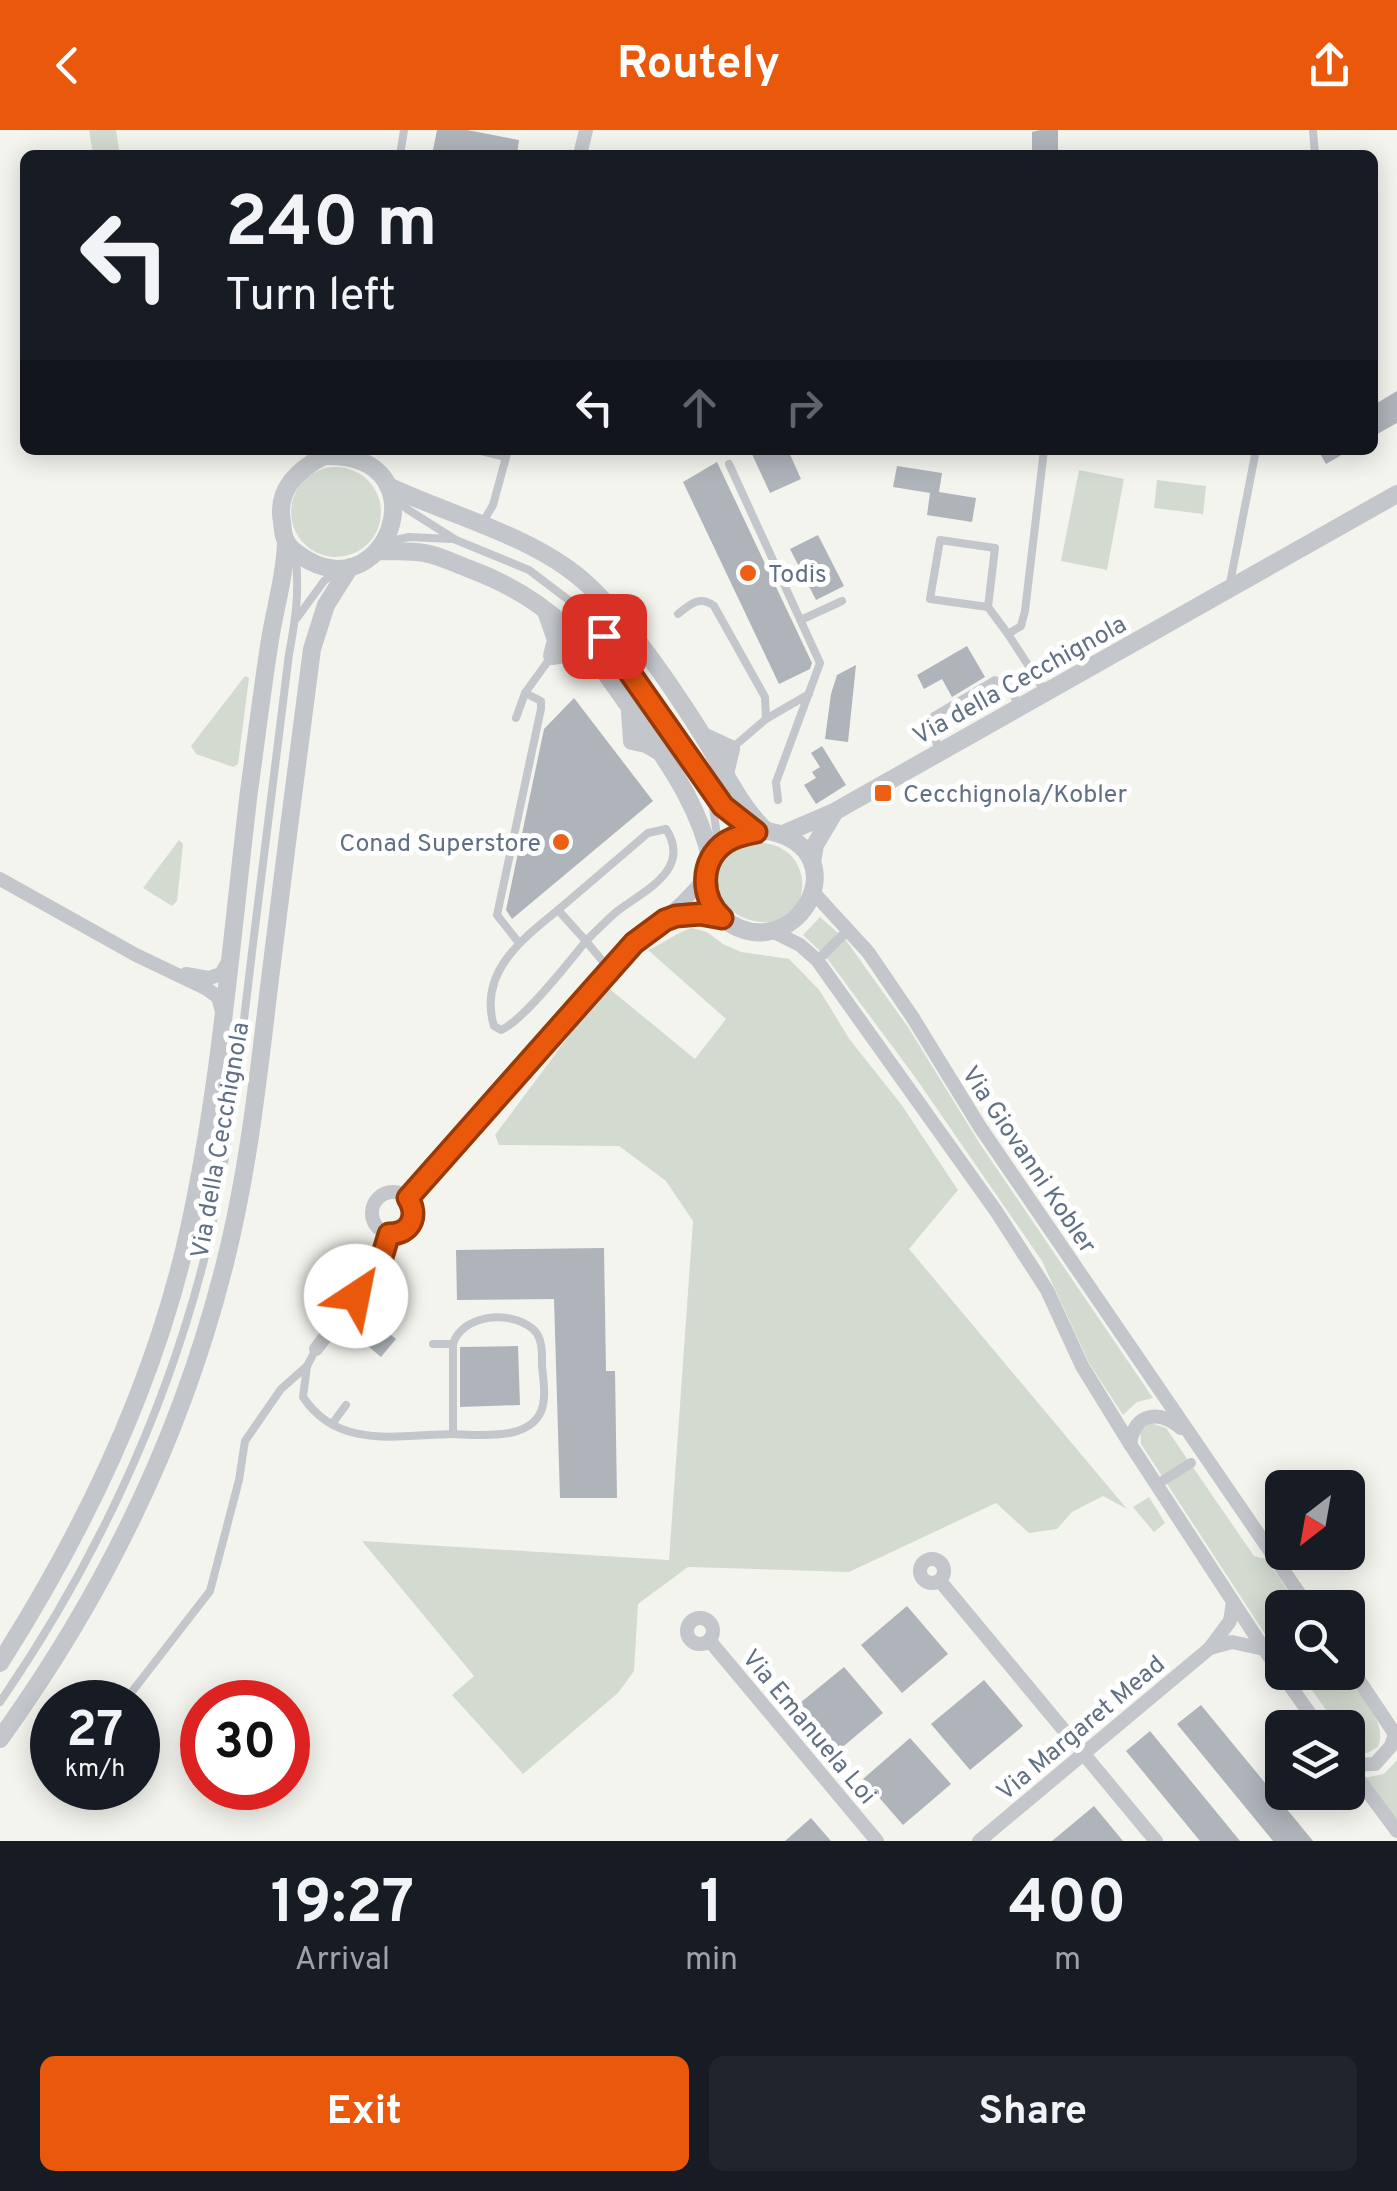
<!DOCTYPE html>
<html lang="en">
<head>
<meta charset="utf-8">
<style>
	:root { --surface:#171b24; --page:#20242c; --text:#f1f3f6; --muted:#9ea1a6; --accent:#ea580c }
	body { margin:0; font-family:Overpass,sans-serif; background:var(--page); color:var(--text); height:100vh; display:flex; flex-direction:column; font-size:38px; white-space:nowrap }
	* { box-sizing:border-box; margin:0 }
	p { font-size:32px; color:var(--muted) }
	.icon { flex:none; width:55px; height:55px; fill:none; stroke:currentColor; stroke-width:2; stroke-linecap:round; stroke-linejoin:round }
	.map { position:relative; height:1711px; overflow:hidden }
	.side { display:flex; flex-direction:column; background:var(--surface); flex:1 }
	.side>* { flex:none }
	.top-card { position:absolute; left:20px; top:20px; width:1358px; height:305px; border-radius:15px; box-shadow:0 5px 25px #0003; background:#171b24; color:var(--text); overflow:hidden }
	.needle { width:65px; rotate:211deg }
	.tools { position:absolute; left:1265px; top:1340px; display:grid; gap:20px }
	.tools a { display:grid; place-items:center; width:100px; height:100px; border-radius:15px; background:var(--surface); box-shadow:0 5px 25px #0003; font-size:50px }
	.speed { position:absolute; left:30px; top:1550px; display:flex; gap:20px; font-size:50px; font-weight:700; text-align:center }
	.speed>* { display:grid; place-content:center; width:130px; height:130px; border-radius:50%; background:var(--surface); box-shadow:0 5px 25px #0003; line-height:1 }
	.speed small { font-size:25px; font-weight:400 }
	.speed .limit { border:15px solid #d22; background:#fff; color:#111 }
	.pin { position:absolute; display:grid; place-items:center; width:85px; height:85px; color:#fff; margin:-42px; border-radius:20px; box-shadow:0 5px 15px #0006 }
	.me { position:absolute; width:110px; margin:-55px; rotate:34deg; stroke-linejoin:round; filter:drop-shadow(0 0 8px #0008) }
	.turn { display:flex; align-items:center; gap:35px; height:210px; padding:0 40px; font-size:45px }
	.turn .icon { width:130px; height:130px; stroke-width:2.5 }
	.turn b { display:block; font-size:70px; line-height:85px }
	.lanes { display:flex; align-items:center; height:95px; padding:0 40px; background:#0003; justify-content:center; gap:50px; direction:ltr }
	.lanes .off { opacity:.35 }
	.eta { display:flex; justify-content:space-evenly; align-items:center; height:170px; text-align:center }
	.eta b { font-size:60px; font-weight:700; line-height:70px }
	.primary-button { display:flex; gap:20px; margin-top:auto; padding:20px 40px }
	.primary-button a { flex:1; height:115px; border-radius:15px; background:var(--accent); color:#fff; font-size:40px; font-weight:700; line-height:115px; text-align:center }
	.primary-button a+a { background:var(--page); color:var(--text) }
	header { display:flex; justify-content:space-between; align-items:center; height:130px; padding:0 40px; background:var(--accent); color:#fff; font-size:45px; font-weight:700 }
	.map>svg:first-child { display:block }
	.green { fill:#d3dbd0 }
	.building { fill:#aeb4ba }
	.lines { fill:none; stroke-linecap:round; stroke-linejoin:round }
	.service { stroke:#c3c6ca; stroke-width:8 }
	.pedestrian { stroke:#c3c6ca; stroke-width:10 }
	.minor { stroke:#c3c6ca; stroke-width:14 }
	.tertiary { stroke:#c3c6ca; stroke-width:18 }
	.route-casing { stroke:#983908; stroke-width:25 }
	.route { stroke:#ea580c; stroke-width:18 }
	.poi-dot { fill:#ee5f16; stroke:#fff; stroke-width:4 }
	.labels { text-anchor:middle; stroke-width:10; stroke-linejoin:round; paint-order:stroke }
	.poi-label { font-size:25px; fill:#617083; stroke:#fff; text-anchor:start }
	.street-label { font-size:25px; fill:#617083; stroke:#fff }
</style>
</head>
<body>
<header><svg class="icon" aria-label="back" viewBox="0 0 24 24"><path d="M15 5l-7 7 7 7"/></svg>Routely<svg class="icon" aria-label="share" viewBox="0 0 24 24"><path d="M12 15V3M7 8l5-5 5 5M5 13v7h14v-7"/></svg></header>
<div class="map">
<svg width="1397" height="1711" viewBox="0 0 1397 1711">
	<rect width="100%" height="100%" fill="#f4f4ef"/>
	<g class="green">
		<polygon points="89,0 116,0 120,25 93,25"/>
		<circle cx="336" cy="382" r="45"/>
		<polygon points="1079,340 1124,349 1107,440 1061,431"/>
		<polygon points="1157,350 1206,356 1203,384 1154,378"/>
		<polygon points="245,546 249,548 238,634 233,637 196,624 191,616"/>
		<polygon points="179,710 183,714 177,771 172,776 143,758"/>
		<path d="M747 713C821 704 818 804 754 791 741 788 729 781 722 769 708 744 723 723 747 713Z"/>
		<polygon points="820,787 838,803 821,822 803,805"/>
		<path d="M692 798 707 802 723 814 741 822 789 829 803 843 820 861 850 910 901 974 958 1060 909 1119 1127 1379 1103 1366 1072 1382 1057 1399 1029 1403 996 1373 849 1442 688 1437 638 1474 634 1541 618 1563 523 1644 452 1565 474 1546 362 1411 669 1430 693 1091 666 1051 619 1016 499 1015 495 1005 606 856 695 929 726 889 648 820C665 813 675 803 692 798Z"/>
		<polygon points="845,809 908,897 980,1014 1153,1268 1137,1272 1123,1285 1089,1233 1042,1131 915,947 826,827"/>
		<polygon points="1151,1293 1166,1298 1254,1426 1266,1429 1299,1477 1282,1478 1282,1518 1269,1510 1141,1314 1140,1301"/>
		<polygon points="1149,1367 1165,1393 1154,1402 1133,1377"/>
		<path d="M1300 1543H1343C1357 1563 1389 1591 1378 1617L1367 1623 1355 1622 1348 1612V1598L1338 1597Z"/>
		<polygon points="1397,1630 1397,1691 1363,1648 1384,1644"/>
	</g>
	<g class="building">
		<polygon points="437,0 467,0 519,10 517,25 432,25"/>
		<polygon points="1040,0 1058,0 1058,20 1032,21 1032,2"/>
		<polygon points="1397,261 1397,293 1372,307 1372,276"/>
		<polygon points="750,320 788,320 801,349 770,363"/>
		<polygon points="1318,320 1350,320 1326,334"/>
		<polygon points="717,332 812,533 810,539 779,554 683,352"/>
		<polygon points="897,336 942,343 939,362 976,368 972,392 927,385 930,363 893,357"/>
		<polygon points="818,405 844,456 816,470 790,419"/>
		<polygon points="967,516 985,547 952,567 942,549 924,559 917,545"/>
		<polygon points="856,535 848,612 825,609 831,564 837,545"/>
		<polygon points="574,568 653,671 512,789 506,780 544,599"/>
		<polygon points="822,616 846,655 816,674 804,655 816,648 812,642 820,637 811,623"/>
		<polygon points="604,1118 606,1241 615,1241 617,1368 560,1368 554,1169 457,1170 456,1120"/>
		<polygon points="369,1188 396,1209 381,1227 355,1205"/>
		<polygon points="518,1216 520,1275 460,1277 460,1217"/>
		<polygon points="907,1476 948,1524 902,1563 861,1515"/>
		<polygon points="844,1537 883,1583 839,1620 800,1573"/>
		<polygon points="984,1550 1023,1596 970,1640 931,1594"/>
		<polygon points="1201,1575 1313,1711 1273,1711 1177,1594"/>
		<polygon points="1150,1601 1240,1711 1200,1711 1126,1621"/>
		<polygon points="910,1608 951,1654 903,1695 863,1649"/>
		<polygon points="1094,1676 1123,1711 1052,1711"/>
		<polygon points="811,1688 831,1711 785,1711"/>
	</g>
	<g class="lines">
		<g class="service">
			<polyline points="1313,0 1315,25"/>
			<polyline points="400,25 404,0"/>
			<polyline points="477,320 506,327"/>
			<polyline points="1044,320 1025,481 1021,496 1008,504 1046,563"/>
			<polyline points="729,334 820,533 776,652 778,670"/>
			<polyline points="394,366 407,379 456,410 529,440 587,484 623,529 723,676 752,699"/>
			<polyline points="483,392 493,375 508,320"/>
			<polyline points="386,412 409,407 451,409"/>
			<polyline points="1229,458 1256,320"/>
			<polyline points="988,477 995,418 940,410 930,469 988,477 1008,504"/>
			<path d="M678 484C690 474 700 465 714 476L765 567 766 589 731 619"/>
			<polyline points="297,488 324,451 336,442"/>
			<polyline points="803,489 842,471"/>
			<polyline points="516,588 525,563 551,527"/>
			<polyline points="766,589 809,564"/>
			<polyline points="939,622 931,593 934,586 995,550 1010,557 1018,575"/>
			<polyline points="711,663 718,713"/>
			<path d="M558 780 648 703 666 699C693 741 641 762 615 783 605 792 595 802 586 811L609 839"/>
			<path d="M558 780 586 811C569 832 523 891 501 900L494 896C478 843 521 810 558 780Z"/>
			<polyline points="519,813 497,785 541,579 541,571 525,563"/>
			<path d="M453 1214C462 1185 509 1179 533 1199 543 1208 542 1223 542 1236 543 1248 546 1263 543 1275 535 1312 481 1305 453 1304"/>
			<path d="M316 1219 307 1236 303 1267C338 1320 398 1305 453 1304V1214H433"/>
			<polyline points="332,1294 346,1275"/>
			<path d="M0 1572C93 1437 165 1285 205 1126 227 1037 237 946 248 856 261 745 275 634 289 524 296 488 300 458 295 422"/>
			<polyline points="124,1572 210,1461 239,1350 245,1311 281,1259 307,1236"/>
		</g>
		<g class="pedestrian">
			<polyline points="823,825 842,806"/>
			<polyline points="1164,1350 1191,1333"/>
		</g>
		<g class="minor">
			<polyline points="580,25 586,0"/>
			<polyline points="0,749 136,825 207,859 218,867 222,882"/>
			<polyline points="813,762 868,822 913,888 980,997 1309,1478"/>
			<polyline points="671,788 701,784 722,788"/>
			<polyline points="770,800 800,815 817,830 996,1081 1047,1160 1082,1236 1130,1314 1264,1519 1320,1598"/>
			<polyline points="186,844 209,848 221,844 229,830"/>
			<circle cx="393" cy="1083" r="21"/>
			<path d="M408 1068 609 839C640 806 678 782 706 746"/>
			<polyline points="316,1219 380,1134 389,1104"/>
			<path d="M1130 1314C1135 1282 1159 1280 1181 1298"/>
			<circle cx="932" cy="1441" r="12"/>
			<polyline points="940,1451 1156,1711"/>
			<circle cx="700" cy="1501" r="13"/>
			<polyline points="709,1510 877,1711"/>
			<polyline points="1210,1518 1232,1512 1264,1519"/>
			<polyline points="1348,1534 1397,1607"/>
			<polyline points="1348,1635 1397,1701"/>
			<polyline points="1348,1635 1375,1634 1391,1616 1395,1604"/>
			<polyline points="979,1711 1210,1518 1230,1491 1233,1472"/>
		</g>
		<g class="tertiary">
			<path d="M324 326C448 321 385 495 293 420 284 413 283 403 282 392 276 360 297 340 324 326Z"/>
			<path d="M388 356C451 386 535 406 587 454 630 494 671 555 703 606 724 639 737 673 766 701"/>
			<path d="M377 421C392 422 409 420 424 423 438 425 454 433 467 438 561 472 592 523 646 601 674 641 701 682 711 731"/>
			<polyline points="546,481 556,510 552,526 577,522 595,531"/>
			<polyline points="630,582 632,611 646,614 660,622"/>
			<polyline points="705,607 731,619 725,644"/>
			<path d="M768 701C865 721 792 845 721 787 698 769 701 730 724 713 736 705 754 701 768 701Z"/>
			<polyline points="783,704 834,682 1397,364"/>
			<polyline points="812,732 815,715 834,683"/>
			<path d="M0 1533C82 1404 151 1262 186 1112 220 964 231 811 249 661 256 611 262 560 270 510 275 477 285 447 286 413"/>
			<path d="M0 1609C103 1466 182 1305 225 1133 248 1042 258 950 269 857 283 744 297 632 312 519L326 475 350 437"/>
		</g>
	</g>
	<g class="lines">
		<g class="route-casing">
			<path id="route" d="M356 1166 380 1134 389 1104C411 1104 419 1086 408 1068L634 813 665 790 676 786 700 784 722 788C700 768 699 730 726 712 735 706 746 704 756 702L723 676 604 506"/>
		</g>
		<use href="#route" class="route"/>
	</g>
	<g class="poi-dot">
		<circle cx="748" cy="443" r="10"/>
		<rect x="873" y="653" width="20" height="20" rx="5"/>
		<circle cx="561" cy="712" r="10"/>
	</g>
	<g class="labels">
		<g class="poi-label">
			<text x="768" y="452">Todis</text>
			<text x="903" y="672">Cecchignola/Kobler</text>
			<text x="541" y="721" text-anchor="end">Conad Superstore</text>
		</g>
		<g class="street-label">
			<text transform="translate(1019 549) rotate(-29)" y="9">Via della Cecchignola</text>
			<text transform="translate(219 1010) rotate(-80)" y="9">Via della Cecchignola</text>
			<text transform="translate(1030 1029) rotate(56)" y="9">Via Giovanni Kobler</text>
			<text transform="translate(810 1596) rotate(50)" y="9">Via Emanuela Loi</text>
			<text transform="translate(1080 1597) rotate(-40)" y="9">Via Margaret Mead</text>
		</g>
	</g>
</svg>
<div class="tools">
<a><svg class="needle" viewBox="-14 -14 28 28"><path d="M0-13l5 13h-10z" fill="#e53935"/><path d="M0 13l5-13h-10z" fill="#9ea1a6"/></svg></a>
<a><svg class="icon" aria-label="search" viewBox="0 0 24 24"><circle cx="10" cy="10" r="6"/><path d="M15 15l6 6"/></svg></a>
<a><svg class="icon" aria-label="layers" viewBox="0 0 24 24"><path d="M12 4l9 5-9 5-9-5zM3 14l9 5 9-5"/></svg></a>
</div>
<div class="speed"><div>27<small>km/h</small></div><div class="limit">30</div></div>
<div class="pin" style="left:604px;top:506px;background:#d93025"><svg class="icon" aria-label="arrive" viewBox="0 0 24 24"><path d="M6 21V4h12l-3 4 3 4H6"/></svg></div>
<svg class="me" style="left:356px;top:1166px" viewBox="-20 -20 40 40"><circle r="19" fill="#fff"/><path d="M0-13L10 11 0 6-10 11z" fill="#ea580c"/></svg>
<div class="top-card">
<div class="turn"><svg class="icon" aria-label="left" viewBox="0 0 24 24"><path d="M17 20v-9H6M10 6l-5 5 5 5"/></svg><div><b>240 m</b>Turn left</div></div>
<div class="lanes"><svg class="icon" aria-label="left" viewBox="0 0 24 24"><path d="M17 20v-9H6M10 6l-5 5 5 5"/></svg><svg class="icon off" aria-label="ahead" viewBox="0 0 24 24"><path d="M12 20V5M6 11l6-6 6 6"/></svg><svg class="icon off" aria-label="right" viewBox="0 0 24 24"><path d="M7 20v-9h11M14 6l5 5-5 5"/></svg></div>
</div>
</div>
<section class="side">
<div class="eta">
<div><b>19:27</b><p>Arrival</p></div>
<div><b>1</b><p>min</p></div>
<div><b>400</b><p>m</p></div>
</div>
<div class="primary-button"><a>Exit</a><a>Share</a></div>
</section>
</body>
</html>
